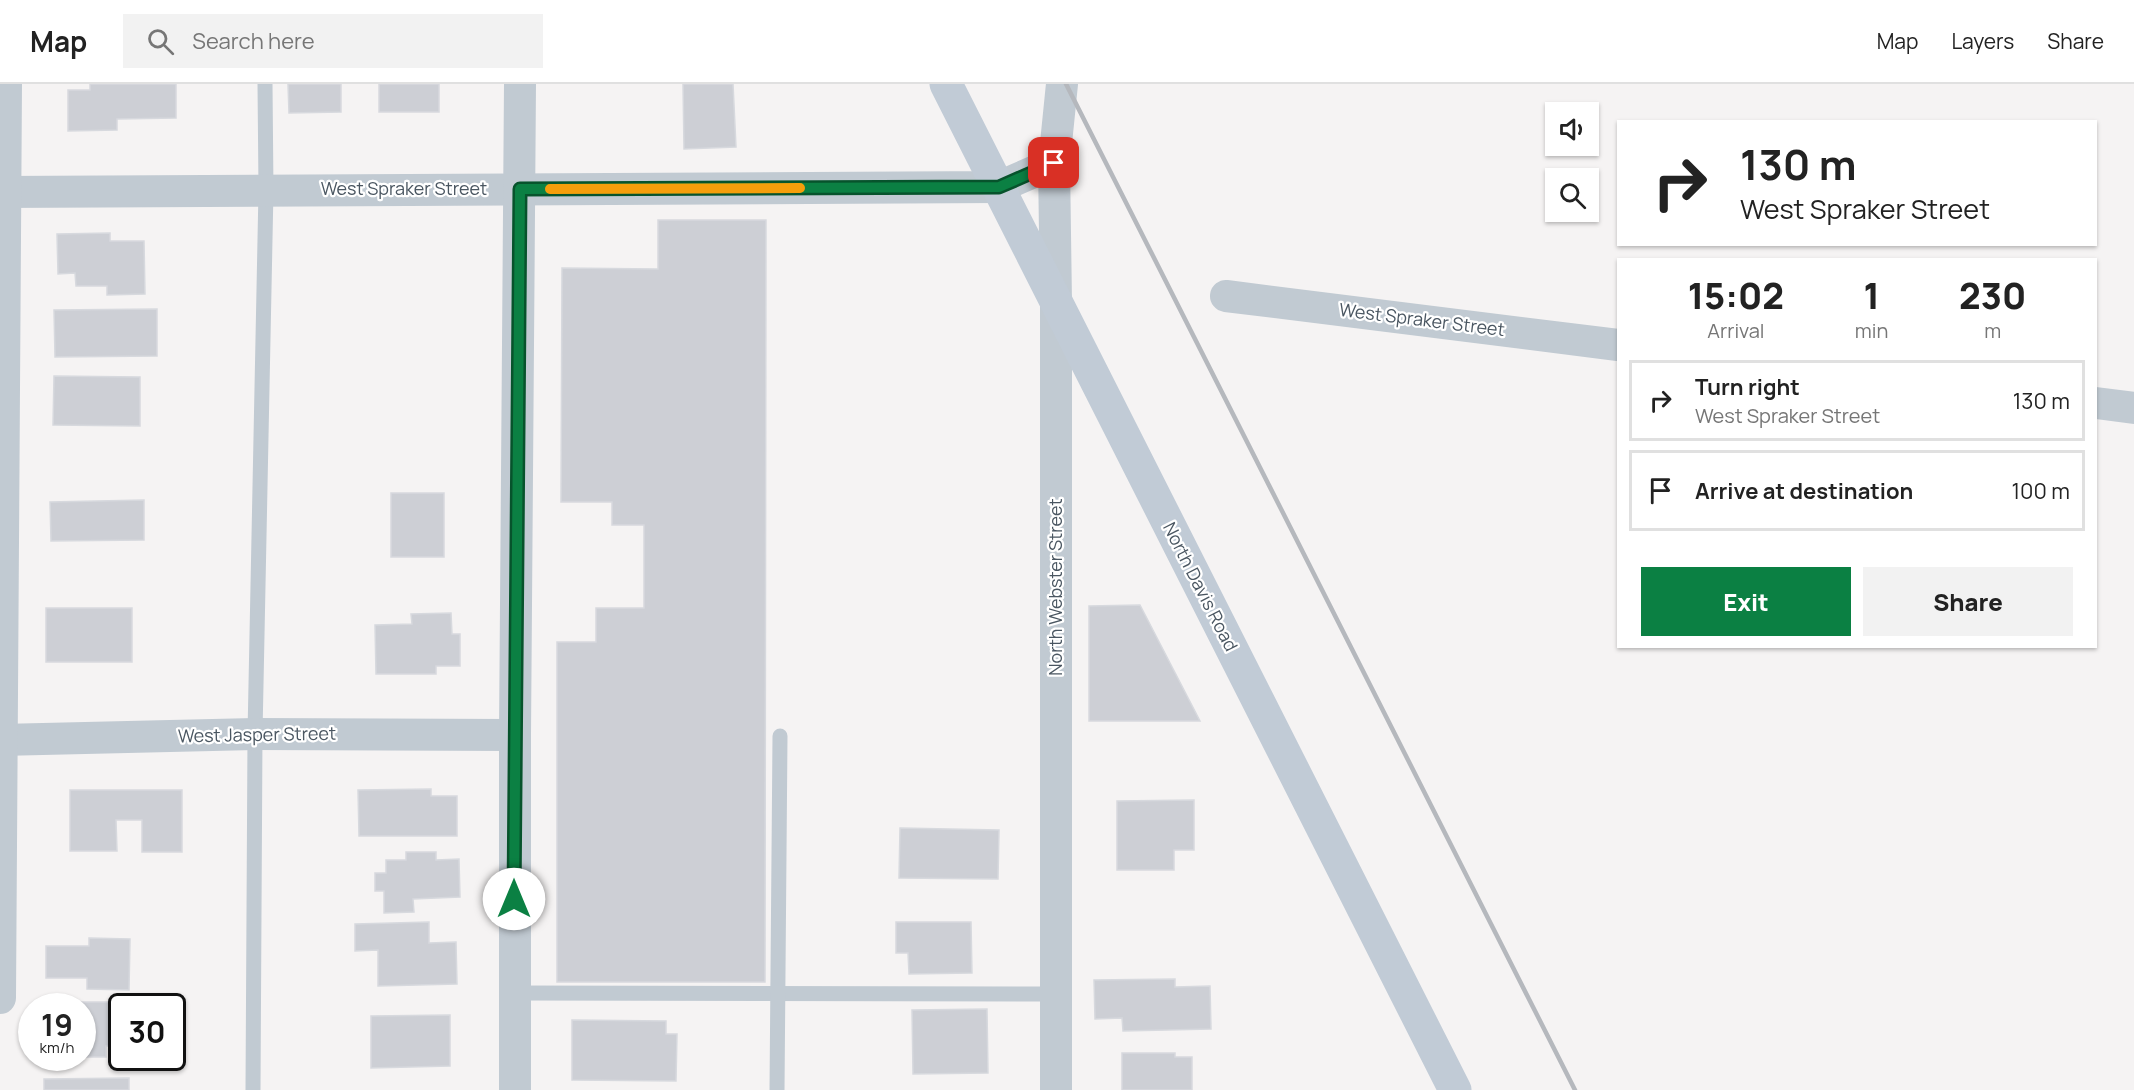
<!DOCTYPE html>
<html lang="en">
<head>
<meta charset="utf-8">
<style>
	:root { --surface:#fff; --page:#f2f2f2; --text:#222; --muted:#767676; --line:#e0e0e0; --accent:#0b8043 }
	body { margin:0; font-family:Manrope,sans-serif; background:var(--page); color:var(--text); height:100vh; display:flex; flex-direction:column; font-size:22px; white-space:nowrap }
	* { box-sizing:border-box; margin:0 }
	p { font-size:20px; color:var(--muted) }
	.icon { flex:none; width:33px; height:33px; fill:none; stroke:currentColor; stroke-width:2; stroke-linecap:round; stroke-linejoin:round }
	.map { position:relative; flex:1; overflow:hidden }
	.panel { position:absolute; left:1617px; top:174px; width:480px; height:390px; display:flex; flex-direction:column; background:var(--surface); border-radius:0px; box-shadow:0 2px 4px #0004 }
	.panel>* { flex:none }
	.hud { position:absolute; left:1617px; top:36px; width:480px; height:126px; border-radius:0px; box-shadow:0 2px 4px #0004; background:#fff; color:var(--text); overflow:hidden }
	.fabs { position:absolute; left:1545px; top:18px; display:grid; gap:12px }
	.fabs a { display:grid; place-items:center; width:54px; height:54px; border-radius:0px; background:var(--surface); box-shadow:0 2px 4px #0004; font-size:30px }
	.speed { position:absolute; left:18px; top:909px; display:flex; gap:12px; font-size:30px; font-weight:700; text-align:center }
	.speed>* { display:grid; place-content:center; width:78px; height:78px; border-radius:50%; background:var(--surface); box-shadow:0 2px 4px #0004; line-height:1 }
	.speed small { font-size:15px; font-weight:400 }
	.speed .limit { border:3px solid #111; border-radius:9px; background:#fff; color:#111 }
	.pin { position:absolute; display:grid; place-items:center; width:51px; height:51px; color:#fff; margin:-26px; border-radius:12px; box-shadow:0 3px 9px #0006 }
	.me { position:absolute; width:66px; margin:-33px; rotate:0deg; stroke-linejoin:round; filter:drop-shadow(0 0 4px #0008) }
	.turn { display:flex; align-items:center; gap:21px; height:126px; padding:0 24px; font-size:27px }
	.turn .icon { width:78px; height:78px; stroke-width:2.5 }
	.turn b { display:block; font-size:42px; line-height:51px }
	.eta { display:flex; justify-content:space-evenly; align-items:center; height:102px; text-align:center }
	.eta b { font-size:36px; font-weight:800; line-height:42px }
	.button { display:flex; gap:12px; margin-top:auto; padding:12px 24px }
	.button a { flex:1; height:69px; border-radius:0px; background:var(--accent); color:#fff; font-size:24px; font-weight:800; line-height:69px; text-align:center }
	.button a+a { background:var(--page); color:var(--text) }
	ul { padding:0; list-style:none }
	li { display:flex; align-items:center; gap:18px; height:81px; margin:0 12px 9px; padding:0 12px; border:3px solid var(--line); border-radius:0px }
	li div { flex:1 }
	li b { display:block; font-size:22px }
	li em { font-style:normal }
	header { display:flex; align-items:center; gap:36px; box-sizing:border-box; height:84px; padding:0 30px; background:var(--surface); border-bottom:2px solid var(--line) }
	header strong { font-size:28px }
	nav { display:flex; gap:33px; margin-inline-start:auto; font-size:21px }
	.search { width:420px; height:54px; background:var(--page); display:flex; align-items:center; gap:15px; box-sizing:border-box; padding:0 21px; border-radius:0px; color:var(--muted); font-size:22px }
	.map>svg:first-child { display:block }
	.building { fill:#cdcfd5; stroke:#d7d9de; stroke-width:1.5 }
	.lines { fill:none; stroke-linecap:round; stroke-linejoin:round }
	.lane { stroke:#c1cad2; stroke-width:15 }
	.street { stroke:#c1cad2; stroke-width:32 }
	.secondary { stroke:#c1cbd6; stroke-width:33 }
	.rail { stroke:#b5b8bd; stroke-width:4.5 }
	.route-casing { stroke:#07532c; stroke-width:15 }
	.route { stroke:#0b8043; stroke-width:10 }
	.slow { stroke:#f59e0b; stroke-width:10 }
	.labels { text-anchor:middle; stroke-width:4.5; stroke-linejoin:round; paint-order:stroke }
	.street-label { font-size:18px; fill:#4a5661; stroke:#fff }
</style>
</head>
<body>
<header>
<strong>Map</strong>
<div class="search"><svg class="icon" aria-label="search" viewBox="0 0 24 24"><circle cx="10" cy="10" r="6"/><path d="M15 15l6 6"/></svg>Search here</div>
<nav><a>Map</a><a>Layers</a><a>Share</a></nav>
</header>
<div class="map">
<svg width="2134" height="1006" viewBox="0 0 2134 1006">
	<rect width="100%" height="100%" fill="#f5f3f3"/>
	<g class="building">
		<polygon points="90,0 176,0 176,34 117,35 117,46 68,47 68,6 90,6"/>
		<polygon points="288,0 341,0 341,28 289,29"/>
		<rect x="379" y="0" width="60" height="28"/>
		<polygon points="683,0 733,0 736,63 684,65"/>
		<polygon points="658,136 766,136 765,898 557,898 557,558 596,558 596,524 644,524 644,441 612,441 612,418 561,418 562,184 658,185"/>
		<polygon points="110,149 110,157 144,157 145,210 107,211 107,202 76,202 75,189 58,190 57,150"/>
		<polygon points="157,225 157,272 55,273 54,226"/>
		<polygon points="54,292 140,293 140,342 53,341"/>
		<rect x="391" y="409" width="53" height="64"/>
		<polygon points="144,416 144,456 51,457 50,418"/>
		<polygon points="1140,521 1200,637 1089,637 1089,522"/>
		<rect x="46" y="524" width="86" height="54"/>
		<polygon points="451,529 452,550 460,550 460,582 436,582 436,590 376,590 375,541 412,540 411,530"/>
		<polygon points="431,705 431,712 457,712 457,752 359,752 358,706"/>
		<polygon points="70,706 182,706 182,768 142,768 142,736 116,736 117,767 70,767"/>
		<polygon points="1194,716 1194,766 1174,766 1174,786 1117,786 1117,717"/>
		<polygon points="900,744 999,746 998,795 899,794"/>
		<polygon points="406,768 436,768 436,776 459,775 460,813 413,815 414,828 384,829 384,807 375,807 375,789 386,789 386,776 406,776"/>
		<polygon points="429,838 429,859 456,858 457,900 378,902 378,866 355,867 355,840"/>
		<polygon points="896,838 971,838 972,889 909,890 908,869 896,869"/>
		<polygon points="89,854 130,855 129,906 87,905 87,894 46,894 46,862 89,862"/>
		<polygon points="1175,895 1175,903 1210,902 1211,945 1123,947 1122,934 1095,935 1094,896"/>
		<polygon points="134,910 176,910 176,950 172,950 172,922 122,922 121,962 106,962 106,973 82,973 82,922 55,922 55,918 134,918"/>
		<polygon points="987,925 988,989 913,990 912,926"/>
		<polygon points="450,931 450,982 371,984 371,932"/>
		<polygon points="572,936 666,937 666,950 677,950 676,997 572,996"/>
		<polygon points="1122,969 1175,969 1175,973 1192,973 1192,1006 1122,1006"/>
		<polygon points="129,994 129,1006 44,1006 44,995"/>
	</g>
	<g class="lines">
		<g class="lane">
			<polyline points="515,909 1056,910"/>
			<polyline points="253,1006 255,650 266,106 265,0"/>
			<polyline points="777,1006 780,652"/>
		</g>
		<g class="street">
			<polyline points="0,108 999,103 1054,79"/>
			<polyline points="1226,212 1618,261"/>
			<polyline points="2096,319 2134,324"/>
			<polyline points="0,656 255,650 515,651"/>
			<polyline points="0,914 6,0"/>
			<polyline points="515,1006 515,651 520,0"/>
			<polyline points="1056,1006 1056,219 1054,79 1062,0"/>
		</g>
		<polyline class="secondary" points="946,0 1455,1006"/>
		<polyline class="rail" points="1066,0 1575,1006"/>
	</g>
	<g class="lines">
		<g class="route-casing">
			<polyline id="route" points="514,815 520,105 999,103 1054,79"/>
		</g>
		<use href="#route" class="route"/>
		<polyline class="slow" points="550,105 800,104"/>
	</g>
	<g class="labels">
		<g class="street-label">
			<text x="404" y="111">West Spraker Street</text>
			<text transform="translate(1422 236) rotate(7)" y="6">West Spraker Street</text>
			<text transform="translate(1056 503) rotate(-90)" y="6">North Webster Street</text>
			<text transform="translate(1200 503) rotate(63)" y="6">North Davis Road</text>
			<text transform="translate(257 651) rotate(-1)" y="6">West Jasper Street</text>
		</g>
	</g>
</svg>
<div class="fabs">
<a><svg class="icon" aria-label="sound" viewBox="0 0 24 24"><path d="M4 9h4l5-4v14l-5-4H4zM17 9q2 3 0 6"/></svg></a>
<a><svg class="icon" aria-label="search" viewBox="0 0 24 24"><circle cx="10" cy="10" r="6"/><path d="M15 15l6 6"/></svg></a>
</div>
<div class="speed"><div>19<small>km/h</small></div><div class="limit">30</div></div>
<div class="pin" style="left:1054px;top:79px;background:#d93025"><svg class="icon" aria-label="arrive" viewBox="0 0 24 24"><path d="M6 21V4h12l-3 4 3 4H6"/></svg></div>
<svg class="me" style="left:514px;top:815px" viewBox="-20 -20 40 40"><circle r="19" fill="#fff"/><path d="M0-13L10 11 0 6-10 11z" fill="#0b8043"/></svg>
<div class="hud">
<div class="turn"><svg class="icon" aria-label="right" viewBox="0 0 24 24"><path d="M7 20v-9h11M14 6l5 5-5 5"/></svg><div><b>130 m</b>West Spraker Street</div></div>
</div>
<section class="panel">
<div class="eta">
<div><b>15:02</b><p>Arrival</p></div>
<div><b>1</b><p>min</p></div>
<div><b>230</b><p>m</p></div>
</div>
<ul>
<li><svg class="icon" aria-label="right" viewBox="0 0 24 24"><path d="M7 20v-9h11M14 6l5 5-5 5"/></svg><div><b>Turn right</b><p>West Spraker Street</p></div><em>130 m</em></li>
<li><svg class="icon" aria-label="arrive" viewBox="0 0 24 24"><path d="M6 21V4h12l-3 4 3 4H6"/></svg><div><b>Arrive at destination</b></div><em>100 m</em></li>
</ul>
<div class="button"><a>Exit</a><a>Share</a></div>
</section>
</div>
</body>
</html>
